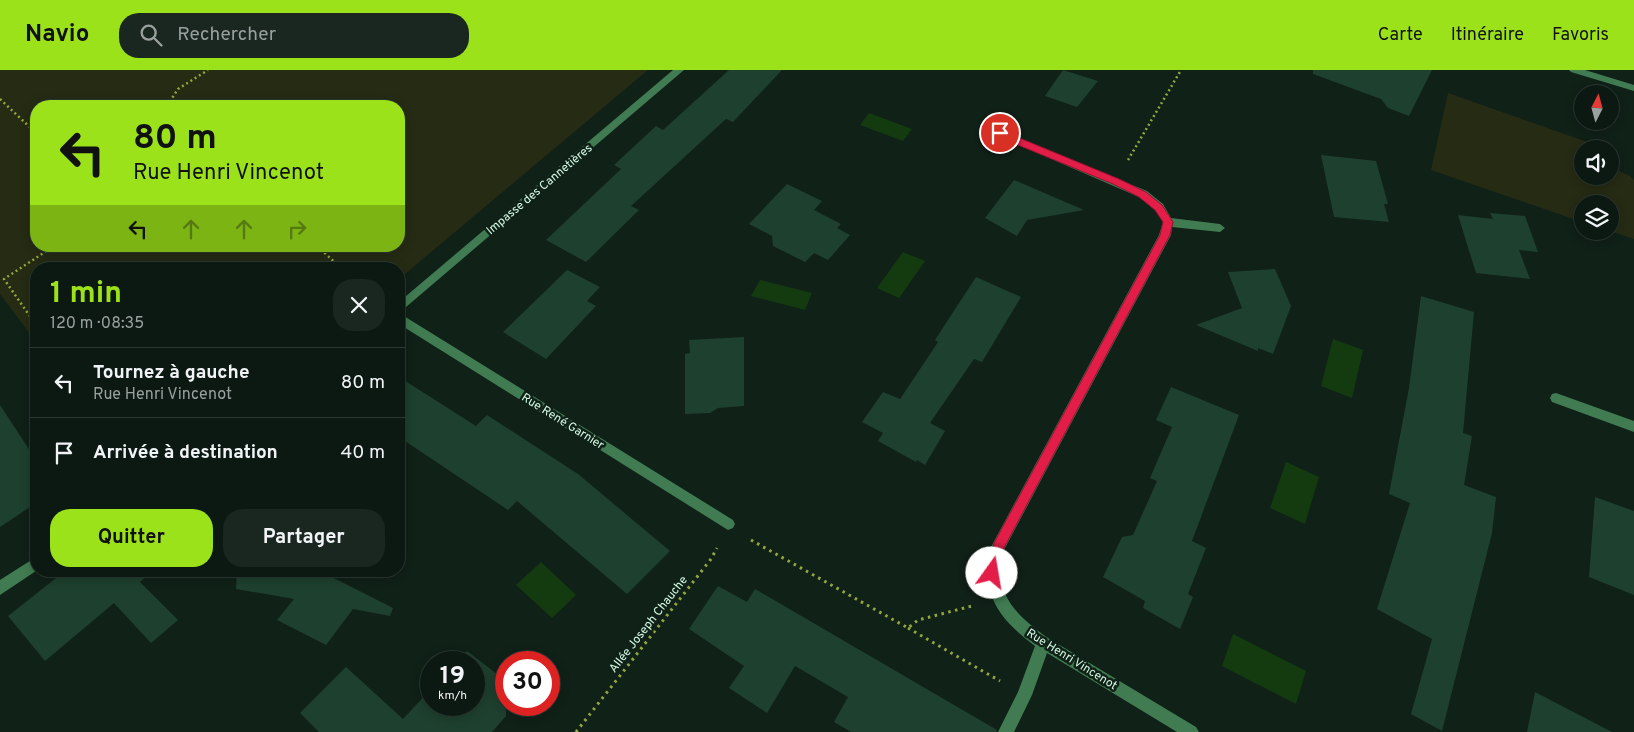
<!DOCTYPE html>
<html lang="fr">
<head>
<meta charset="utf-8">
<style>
	:root { --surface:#0c1912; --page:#1a2620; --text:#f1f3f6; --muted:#9aa09f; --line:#2c3832; --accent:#9ce21a }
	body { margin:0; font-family:Overpass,sans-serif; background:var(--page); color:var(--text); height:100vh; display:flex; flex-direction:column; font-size:19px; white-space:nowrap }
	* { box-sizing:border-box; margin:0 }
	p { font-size:16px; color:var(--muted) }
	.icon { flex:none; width:28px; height:28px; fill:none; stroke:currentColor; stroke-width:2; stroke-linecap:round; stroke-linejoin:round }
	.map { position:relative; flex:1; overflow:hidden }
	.side { position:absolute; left:30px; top:192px; width:375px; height:315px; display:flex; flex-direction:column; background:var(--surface); border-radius:20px; box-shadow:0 2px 12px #0003,0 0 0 1px var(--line) }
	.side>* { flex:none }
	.hud { position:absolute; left:30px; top:30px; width:375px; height:152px; border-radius:20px; box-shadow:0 2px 12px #0003,0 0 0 1px var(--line); background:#9ce21a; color:#111; overflow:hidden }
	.needle { width:32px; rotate:6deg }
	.tools { position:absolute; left:1574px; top:15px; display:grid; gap:10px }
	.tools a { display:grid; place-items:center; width:45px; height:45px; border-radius:50%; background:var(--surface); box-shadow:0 2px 12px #0003,0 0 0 1px var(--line); font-size:25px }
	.speed { position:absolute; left:420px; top:581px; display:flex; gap:10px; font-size:25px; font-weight:700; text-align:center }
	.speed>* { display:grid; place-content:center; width:65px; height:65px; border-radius:50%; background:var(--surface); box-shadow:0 2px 12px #0003,0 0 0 1px var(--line); line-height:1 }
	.speed small { font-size:12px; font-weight:400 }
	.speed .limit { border:8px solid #d22; background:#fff; color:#111 }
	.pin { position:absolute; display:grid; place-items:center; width:42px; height:42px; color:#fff; margin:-21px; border:2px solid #fff; border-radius:50%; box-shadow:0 1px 5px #0007 }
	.me { position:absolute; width:55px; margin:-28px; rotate:13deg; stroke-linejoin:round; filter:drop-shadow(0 0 4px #0008) }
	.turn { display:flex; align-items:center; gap:18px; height:105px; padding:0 20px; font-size:22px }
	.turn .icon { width:65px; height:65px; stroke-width:2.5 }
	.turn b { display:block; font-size:35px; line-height:42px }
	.lanes { display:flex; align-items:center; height:48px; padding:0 20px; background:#0003; justify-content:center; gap:25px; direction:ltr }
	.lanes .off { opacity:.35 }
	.round { display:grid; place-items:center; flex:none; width:52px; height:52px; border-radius:20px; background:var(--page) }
	.headline { display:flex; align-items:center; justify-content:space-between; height:85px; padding:0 20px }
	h1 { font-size:30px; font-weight:700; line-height:38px; color:var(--accent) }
	.primary-button { display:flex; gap:10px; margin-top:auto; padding:10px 20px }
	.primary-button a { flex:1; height:58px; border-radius:20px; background:var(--accent); color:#111; font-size:20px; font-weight:700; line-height:58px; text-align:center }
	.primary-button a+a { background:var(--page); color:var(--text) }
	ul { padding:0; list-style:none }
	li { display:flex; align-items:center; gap:15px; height:70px; padding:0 20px; border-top:1px solid var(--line) }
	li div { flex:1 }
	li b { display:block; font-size:19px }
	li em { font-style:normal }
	header { display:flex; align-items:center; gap:30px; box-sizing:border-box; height:70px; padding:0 25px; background:var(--accent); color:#111 }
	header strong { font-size:24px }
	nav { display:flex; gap:28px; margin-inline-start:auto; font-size:18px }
	.search { width:350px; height:45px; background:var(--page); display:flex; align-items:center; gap:12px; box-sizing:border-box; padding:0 18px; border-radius:20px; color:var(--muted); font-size:19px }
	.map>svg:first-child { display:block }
	.green { fill:#262b14; fill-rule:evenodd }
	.water { fill:#143b0f }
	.building { fill:#1e402e }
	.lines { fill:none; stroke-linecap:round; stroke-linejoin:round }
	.path-far1 { stroke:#93a83c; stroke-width:2.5; stroke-dasharray:2 3; stroke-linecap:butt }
	.path { stroke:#93a83c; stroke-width:3; stroke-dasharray:2.5 4.5; stroke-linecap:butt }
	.minor { fill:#417b51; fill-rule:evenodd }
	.route { fill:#e11d48; stroke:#92132f }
	.labels { text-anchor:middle; stroke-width:5; stroke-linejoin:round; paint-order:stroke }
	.street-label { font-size:12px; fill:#d5fae3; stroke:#102118 }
</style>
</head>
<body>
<header>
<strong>Navio</strong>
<div class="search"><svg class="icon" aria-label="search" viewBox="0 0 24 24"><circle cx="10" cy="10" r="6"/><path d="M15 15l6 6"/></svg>Rechercher</div>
<nav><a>Carte</a><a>Itinéraire</a><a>Favoris</a></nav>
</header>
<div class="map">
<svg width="1634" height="662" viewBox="0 0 1634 662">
	<rect width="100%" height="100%" fill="#102118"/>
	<g class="green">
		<path d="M0 0H648L399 209V199H36V272L0 224ZM36 36H399V176H36Z"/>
		<polygon points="1448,23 1587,72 1590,79 1582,79 1582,106 1610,106 1610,97 1630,106 1634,110 1634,169 1610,161 1610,134 1582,134 1582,152 1431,100"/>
	</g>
	<g class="water">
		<polygon points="869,43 912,59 903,71 860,55"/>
		<polygon points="903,182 925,191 899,228 877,218"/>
		<polygon points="760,210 812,223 805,240 751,226"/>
		<polygon points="1333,269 1363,280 1352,328 1321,316"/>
		<polygon points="1286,392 1319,407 1305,454 1270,438"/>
		<polygon points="541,492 576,525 552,548 516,515"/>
		<polygon points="1233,564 1306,601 1296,634 1222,596"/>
	</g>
	<g class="building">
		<polygon points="729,0 782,0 733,52 726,49 631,136 639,140 586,192 546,170 621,99 614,95 656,56 663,60"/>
		<polygon points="1063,0 1098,11 1077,37 1045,26"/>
		<polygon points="1313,0 1432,0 1409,46 1388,38 1381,29 1313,4"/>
		<polygon points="1321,85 1376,91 1388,134 1384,134 1389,152 1334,147"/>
		<polygon points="1014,110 1084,140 1027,150 1017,166 985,148"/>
		<polygon points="787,114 822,131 814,140 841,154 837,158 850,165 828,190 814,183 805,192 773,176 772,166 749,154"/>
		<polygon points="1490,143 1525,146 1538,182 1519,180 1530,209 1476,203 1458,145 1493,149"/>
		<polygon points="1275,199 1291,236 1273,284 1258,278 1258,281 1196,255 1242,238 1228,202"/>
		<polygon points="567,200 600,217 587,231 596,236 546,289 503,262"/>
		<polygon points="976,207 1021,227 982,292 974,289 930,353 945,361 925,395 917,390 916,392 878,371 883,363 862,352 883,322 900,329 938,272 935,270"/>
		<polygon points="1421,226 1474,242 1463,363 1472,366 1464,415 1496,427 1492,463 1442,661 1411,644 1432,569 1377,539 1410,433 1389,424 1409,318"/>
		<polygon points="744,267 744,336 718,338 710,343 685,344 685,284 690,283 689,270"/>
		<polygon points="399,307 476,356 487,345 521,367 578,404 670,481 627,524 517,431 508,440 399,367"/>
		<polygon points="1171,317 1239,345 1192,471 1206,478 1188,524 1193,527 1180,559 1143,538 1145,531 1103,507 1122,467 1133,465 1157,411 1150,408 1172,357 1156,350"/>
		<polygon points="0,335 36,390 36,433 0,457"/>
		<polygon points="1595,427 1634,441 1634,525 1589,507"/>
		<polygon points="65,501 152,501 140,512 178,550 151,573 114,533 45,591 8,546"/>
		<polygon points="237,501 320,501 393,538 390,546 353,539 326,575 277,550 294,529 236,519"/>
		<polygon points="718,516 747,532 755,519 997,660 996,662 851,662 834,652 848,627 795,596 767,643 729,618 744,596 689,559"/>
		<polygon points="467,581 506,611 506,646 492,662 319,662 300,643 346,597 403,649 431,619 431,635 474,635 474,592 457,592"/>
		<polygon points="1535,622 1612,662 1527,662"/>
	</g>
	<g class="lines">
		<g class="path-far1">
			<polyline points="0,29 36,63"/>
			<polyline points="167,36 178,19 208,0"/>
			<polyline points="1128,90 1181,0"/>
			<polyline points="317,176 342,199"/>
			<polyline points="36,255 4,209 54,176"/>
		</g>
		<g class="path">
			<polyline points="751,470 908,558 918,550 972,536"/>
			<polyline points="908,558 1000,611"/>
			<polyline points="576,662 711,489 717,478"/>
		</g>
		<g class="minor">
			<polygon points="673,0 684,0 399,243 733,450 735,454 733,458 728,460 399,254 399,232"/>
			<polygon points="1569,0 1585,0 1634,15 1634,21 1571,2"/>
			<path d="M1000 60 1147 121 1163 134 1171 148 1220 154 1225 158 1220 162 1172 157 1171 165 1005 478C992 524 1014 543 1048 568L1196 657 1199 662H1177L1047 583 1032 625 1014 662H998L1018 622 1035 576C999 549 979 523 991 477L1159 165 1163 152 1155 140 1139 127 996 65 995 63Z"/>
			<polygon points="1556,323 1634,351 1634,362 1552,332 1550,328 1552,324"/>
			<polygon points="36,487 36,501 0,525 0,510"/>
		</g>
	</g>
	<polygon class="route" points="1000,60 1119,109 1146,122 1162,135 1173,152 1170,165 1004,478 997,507 992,509 988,507 986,503 994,473 1160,165 1163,152 1155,140 1139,127 1113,114 996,66 996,61"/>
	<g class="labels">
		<g class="street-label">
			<text transform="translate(539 119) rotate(-40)" y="4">Impasse des Cannetières</text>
			<text transform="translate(563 351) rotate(32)" y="4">Rue René Garnier</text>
			<text transform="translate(648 554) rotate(-52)" y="4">Allée Joseph Chauche</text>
			<text transform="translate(1072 589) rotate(32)" y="4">Rue Henri Vincenot</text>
		</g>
	</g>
</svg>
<div class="tools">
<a><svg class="needle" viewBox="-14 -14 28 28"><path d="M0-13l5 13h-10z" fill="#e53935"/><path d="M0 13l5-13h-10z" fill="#9aa09f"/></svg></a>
<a><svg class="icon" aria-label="sound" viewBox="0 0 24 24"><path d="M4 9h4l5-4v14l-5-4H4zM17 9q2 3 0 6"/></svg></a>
<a><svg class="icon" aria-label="layers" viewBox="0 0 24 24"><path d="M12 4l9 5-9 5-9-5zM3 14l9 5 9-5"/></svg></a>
</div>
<div class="speed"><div>19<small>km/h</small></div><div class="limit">30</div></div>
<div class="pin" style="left:1000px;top:63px;background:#d93025"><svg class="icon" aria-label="arrive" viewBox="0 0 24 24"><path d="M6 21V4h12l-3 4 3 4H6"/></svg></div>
<svg class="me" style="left:992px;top:503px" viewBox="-20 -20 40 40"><circle r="19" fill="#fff"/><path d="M0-13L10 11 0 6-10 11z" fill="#e11d48"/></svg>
<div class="hud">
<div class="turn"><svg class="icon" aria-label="left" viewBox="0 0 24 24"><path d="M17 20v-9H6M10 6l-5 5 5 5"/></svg><div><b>80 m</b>Rue Henri Vincenot</div></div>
<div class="lanes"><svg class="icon" aria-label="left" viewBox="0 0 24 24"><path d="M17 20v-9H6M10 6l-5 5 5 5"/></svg><svg class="icon off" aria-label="ahead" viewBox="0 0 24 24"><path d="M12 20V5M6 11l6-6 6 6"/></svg><svg class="icon off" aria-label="ahead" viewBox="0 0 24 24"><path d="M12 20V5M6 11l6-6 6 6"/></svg><svg class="icon off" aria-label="right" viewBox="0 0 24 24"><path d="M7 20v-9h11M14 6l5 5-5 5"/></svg></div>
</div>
<section class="side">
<div class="headline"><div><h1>1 min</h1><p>120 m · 08:35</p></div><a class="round"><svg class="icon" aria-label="close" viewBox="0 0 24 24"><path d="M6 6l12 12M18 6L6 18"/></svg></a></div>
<ul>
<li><svg class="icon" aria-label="left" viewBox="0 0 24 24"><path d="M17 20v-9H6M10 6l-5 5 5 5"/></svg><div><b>Tournez à gauche</b><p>Rue Henri Vincenot</p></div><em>80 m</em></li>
<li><svg class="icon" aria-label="arrive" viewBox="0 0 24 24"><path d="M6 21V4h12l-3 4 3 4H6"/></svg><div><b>Arrivée à destination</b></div><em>40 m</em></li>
</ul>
<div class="primary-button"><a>Quitter</a><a>Partager</a></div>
</section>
</div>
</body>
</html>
